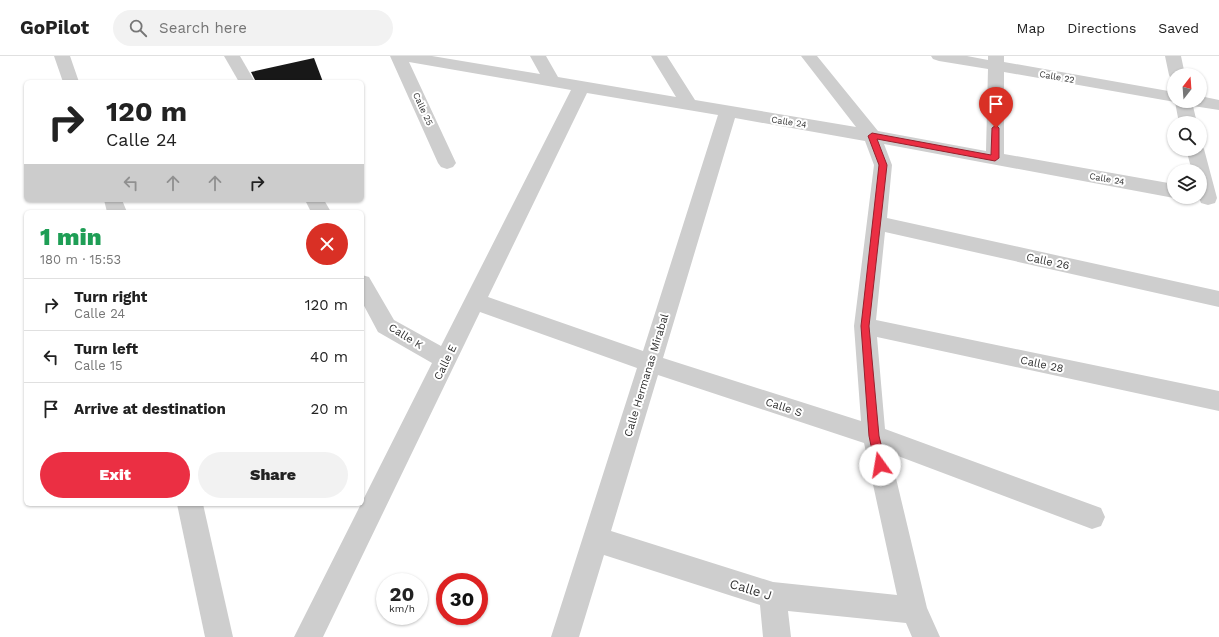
<!DOCTYPE html>
<html lang="en">
<head>
<meta charset="utf-8">
<style>
	:root { --surface:#fff; --page:#f2f2f2; --text:#222; --muted:#767676; --line:#e0e0e0; --accent:#eb2f43 }
	body { margin:0; font-family:"Work Sans",sans-serif; background:var(--page); color:var(--text); height:100vh; display:flex; flex-direction:column; font-size:15px; white-space:nowrap }
	* { box-sizing:border-box; margin:0 }
	p { font-size:13px; color:var(--muted) }
	.icon { flex:none; width:22px; height:22px; fill:none; stroke:currentColor; stroke-width:2; stroke-linecap:round; stroke-linejoin:round }
	.map { position:relative; flex:1; overflow:hidden }
	.sheet { position:absolute; left:24px; top:154px; width:340px; height:296px; display:flex; flex-direction:column; background:var(--surface); border-radius:6px; box-shadow:0 1px 3px #0004 }
	.sheet>* { flex:none }
	.guide { position:absolute; left:24px; top:24px; width:340px; height:122px; border-radius:6px; box-shadow:0 1px 3px #0004; background:#fff; color:var(--text); overflow:hidden }
	.needle { width:26px; rotate:17deg }
	.buttons { position:absolute; left:1167px; top:12px; display:grid; gap:8px }
	.buttons a { display:grid; place-items:center; width:40px; height:40px; border-radius:50%; background:var(--surface); box-shadow:0 1px 3px #0004; font-size:20px }
	.speed { position:absolute; left:376px; top:517px; display:flex; gap:8px; font-size:20px; font-weight:700; text-align:center }
	.speed>* { display:grid; place-content:center; width:52px; height:52px; border-radius:50%; background:var(--surface); box-shadow:0 1px 3px #0004; line-height:1 }
	.speed small { font-size:10px; font-weight:400 }
	.speed .limit { border:6px solid #d22; background:#fff; color:#111 }
	.pin { position:absolute; display:grid; place-items:center; width:34px; height:34px; color:#fff; margin:-41px -17px; border-radius:50% 50% 50% 0; rotate:-45deg; box-shadow:0 0 4px #0007 }
	.pin .icon { rotate:45deg }
	.me { position:absolute; width:44px; margin:-22px; rotate:347deg; stroke-linejoin:round; filter:drop-shadow(0 0 3px #0008) }
	.turn { display:flex; align-items:center; gap:14px; height:84px; padding:0 16px; font-size:18px }
	.turn .icon { width:52px; height:52px; stroke-width:2.5 }
	.turn b { display:block; font-size:28px; line-height:34px }
	.lanes { display:flex; align-items:center; height:38px; padding:0 16px; background:#0003; justify-content:center; gap:20px; direction:ltr }
	.lanes .off { opacity:.35 }
	.round { display:grid; place-items:center; flex:none; width:42px; height:42px; border-radius:21px; background:var(--page) }
	.overview { display:flex; align-items:center; justify-content:space-between; height:68px; padding:0 16px }
	h1 { font-size:24px; font-weight:800; line-height:30px; color:#1e9e55 }
	.primary-button { display:flex; gap:8px; margin-top:auto; padding:8px 16px }
	.primary-button a { flex:1; height:46px; border-radius:24px; background:var(--accent); color:#fff; font-size:16px; font-weight:800; line-height:46px; text-align:center }
	.primary-button a+a { background:var(--page); color:var(--text) }
	ul { padding:0; list-style:none }
	li { display:flex; align-items:center; gap:12px; height:52px; padding:0 16px; border-top:1px solid var(--line) }
	li div { flex:1 }
	li b { display:block; font-size:15px }
	li em { font-style:normal }
	header { display:flex; align-items:center; gap:24px; box-sizing:border-box; height:56px; padding:0 20px; background:var(--surface); border-bottom:1px solid var(--line) }
	header strong { font-size:19px }
	nav { display:flex; gap:22px; margin-inline-start:auto; font-size:14px }
	.search { width:280px; height:36px; background:var(--page); display:flex; align-items:center; gap:10px; box-sizing:border-box; padding:0 14px; border-radius:22px; color:var(--muted); font-size:15px }
	.map>svg:first-child { display:block }
	.building { fill:#181818 }
	.lines { fill:none; stroke-linecap:round; stroke-linejoin:round }
	.minor { fill:#cecece; fill-rule:evenodd }
	.tertiary { fill:#cecece; fill-rule:evenodd }
	.route { fill:#eb2f43; stroke:#991f2c }
	.labels { text-anchor:middle; stroke-width:4; stroke-linejoin:round; paint-order:stroke }
	.far-street-label { font-size:9px; fill:#313131; stroke:#fff }
	.street-label { font-size:11px; fill:#313131; stroke:#fff }
	.near-street-label { font-size:13px; fill:#313131; stroke:#fff }
</style>
</head>
<body>
<header>
<strong>GoPilot</strong>
<div class="search"><svg class="icon" aria-label="search" viewBox="0 0 24 24"><circle cx="10" cy="10" r="6"/><path d="M15 15l6 6"/></svg>Search here</div>
<nav><a>Map</a><a>Directions</a><a>Saved</a></nav>
</header>
<div class="map">
<svg width="1219" height="581" viewBox="0 0 1219 581">
	<rect width="100%" height="100%" fill="#fff"/>
	<polygon class="building" points="314,2 323,26 256,26 251,16"/>
	<g class="lines">
		<g class="minor">
			<polygon points="224,0 240,0 255,26 239,26"/>
			<path d="M390 0H432L540 18 530 0H546L558 21 676 41 651 0H667L695 44 856 71 801 0H817L878 75 986 95 988 13 939 5 933 3 931 0H967L988 4V0H1004V6L1174 36V45H1200V40L1219 44V54L1193 50 1197 67H1179L1175 46 1004 16V98L1174 128V141H1176L1174 142 884 88 892 109 887 162 1219 235V251L885 176 876 264 1219 335V355L877 281 885 373 1101 452 1105 461 1101 470 1092 473 890 397 927 552 940 581H912L906 567 788 555 791 581H763L760 549 604 499 579 581H551L637 312 480 256 323 581H294L432 307 378 276 362 246V219L369 221 394 264 441 290 571 34 409 6 456 107 453 111 447 113 441 111 438 107ZM587 37 718 59 643 295 488 241ZM735 62 865 85 874 109 854 270 861 365 663 302ZM658 319 864 387 897 539 773 526 611 475Z"/>
			<polygon points="1165,0 1181,0 1185,19 1174,19 1174,23 1171,23 1169,19"/>
			<polygon points="1200,88 1204,93 1217,142 1215,147 1208,149 1201,147 1199,142 1200,141 1200,115 1192,115 1186,93 1200,93"/>
			<polygon points="305,144 324,144 331,156 311,156"/>
		</g>
		<g class="tertiary">
			<polygon points="54,0 70,0 79,26 63,26"/>
			<polygon points="104,144 122,144 127,156 107,156"/>
			<polygon points="177,448 203,448 233,581 205,581"/>
		</g>
	</g>
	<polygon class="route" points="996,69 999,72 999,102 995,105 877,83 887,109 869,270 879,380 886,409 884,412 880,414 877,412 875,409 869,380 861,270 879,109 868,80 872,77 991,99 992,72"/>
	<g class="labels">
		<g class="far-street-label">
			<text transform="translate(1057 21) rotate(10)" y="3">Calle 22</text>
			<text transform="translate(423 53) rotate(65)" y="3">Calle 25</text>
			<text transform="translate(789 66) rotate(9)" y="3">Calle 24</text>
			<text transform="translate(1107 123) rotate(10)" y="3">Calle 24</text>
		</g>
		<g class="street-label">
			<text transform="translate(1048 205) rotate(12)" y="4">Calle 26</text>
			<text transform="translate(406 280) rotate(32)" y="4">Calle K</text>
			<text transform="translate(445 306) rotate(-64)" y="4">Calle E</text>
			<text transform="translate(1042 308) rotate(12)" y="4">Calle 28</text>
			<text transform="translate(646 319) rotate(-73)" y="4">Calle Hermanas Mirabal</text>
			<text transform="translate(784 351) rotate(18)" y="4">Calle S</text>
		</g>
		<g class="near-street-label">
			<text transform="translate(751 533) rotate(17)" y="5">Calle J</text>
		</g>
	</g>
</svg>
<div class="buttons">
<a><svg class="needle" viewBox="-14 -14 28 28"><path d="M0-13l5 13h-10z" fill="#e53935"/><path d="M0 13l5-13h-10z" fill="#767676"/></svg></a>
<a><svg class="icon" aria-label="search" viewBox="0 0 24 24"><circle cx="10" cy="10" r="6"/><path d="M15 15l6 6"/></svg></a>
<a><svg class="icon" aria-label="layers" viewBox="0 0 24 24"><path d="M12 4l9 5-9 5-9-5zM3 14l9 5 9-5"/></svg></a>
</div>
<div class="speed"><div>20<small>km/h</small></div><div class="limit">30</div></div>
<div class="pin" style="left:996px;top:72px;background:#d93025"><svg class="icon" aria-label="arrive" viewBox="0 0 24 24"><path d="M6 21V4h12l-3 4 3 4H6"/></svg></div>
<svg class="me" style="left:880px;top:409px" viewBox="-20 -20 40 40"><circle r="19" fill="#fff"/><path d="M0-13L10 11 0 6-10 11z" fill="#eb2f43"/></svg>
<div class="guide">
<div class="turn"><svg class="icon" aria-label="right" viewBox="0 0 24 24"><path d="M7 20v-9h11M14 6l5 5-5 5"/></svg><div><b>120 m</b>Calle 24</div></div>
<div class="lanes"><svg class="icon off" aria-label="left" viewBox="0 0 24 24"><path d="M17 20v-9H6M10 6l-5 5 5 5"/></svg><svg class="icon off" aria-label="ahead" viewBox="0 0 24 24"><path d="M12 20V5M6 11l6-6 6 6"/></svg><svg class="icon off" aria-label="ahead" viewBox="0 0 24 24"><path d="M12 20V5M6 11l6-6 6 6"/></svg><svg class="icon" aria-label="right" viewBox="0 0 24 24"><path d="M7 20v-9h11M14 6l5 5-5 5"/></svg></div>
</div>
<section class="sheet">
<div class="overview"><div><h1>1 min</h1><p>180 m · 15:53</p></div><a class="round" style="background:#d93025;color:#fff"><svg class="icon" aria-label="close" viewBox="0 0 24 24"><path d="M6 6l12 12M18 6L6 18"/></svg></a></div>
<ul>
<li><svg class="icon" aria-label="right" viewBox="0 0 24 24"><path d="M7 20v-9h11M14 6l5 5-5 5"/></svg><div><b>Turn right</b><p>Calle 24</p></div><em>120 m</em></li>
<li><svg class="icon" aria-label="left" viewBox="0 0 24 24"><path d="M17 20v-9H6M10 6l-5 5 5 5"/></svg><div><b>Turn left</b><p>Calle 15</p></div><em>40 m</em></li>
<li><svg class="icon" aria-label="arrive" viewBox="0 0 24 24"><path d="M6 21V4h12l-3 4 3 4H6"/></svg><div><b>Arrive at destination</b></div><em>20 m</em></li>
</ul>
<div class="primary-button"><a>Exit</a><a>Share</a></div>
</section>
</div>
</body>
</html>
